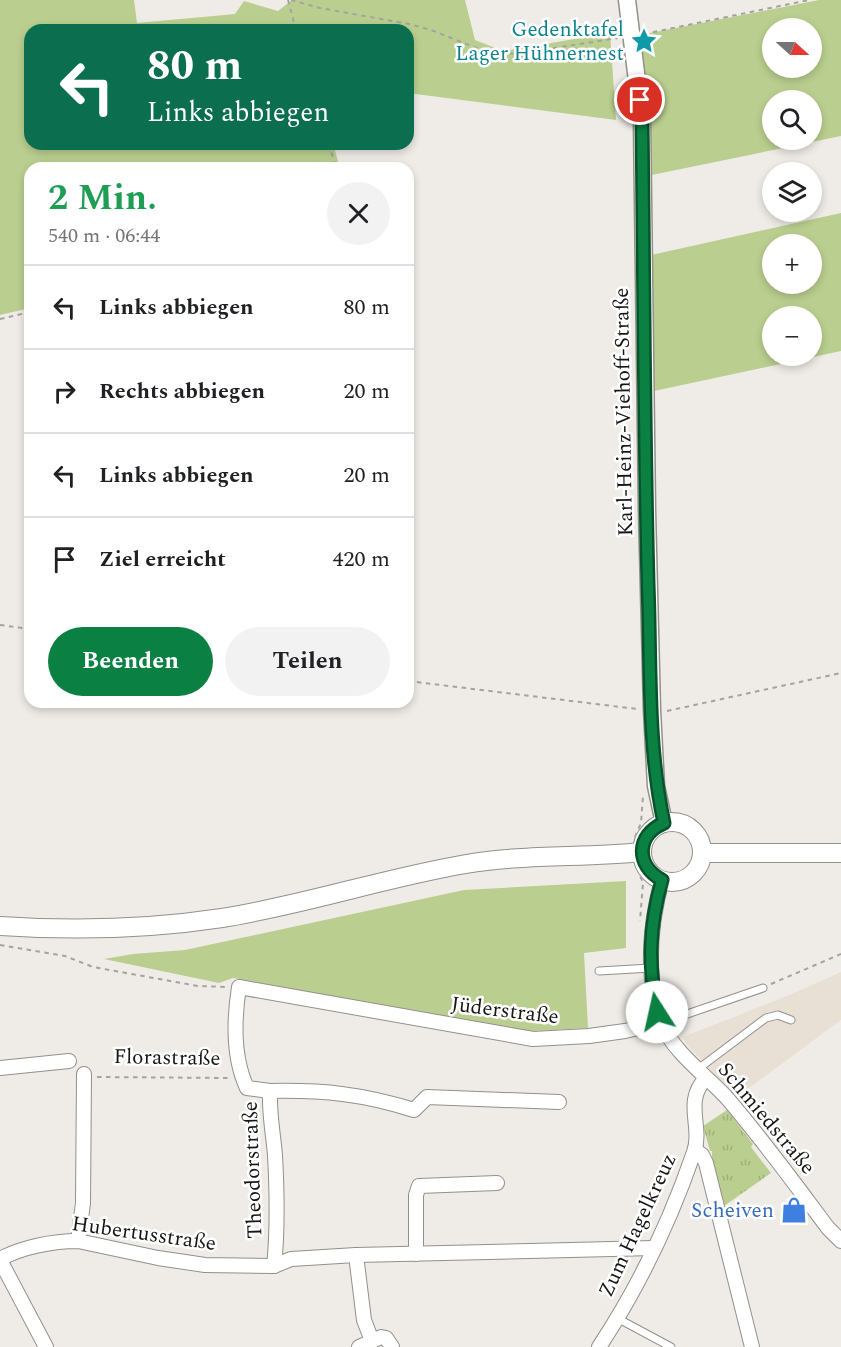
<!DOCTYPE html>
<html lang="de">
<head>
<meta charset="utf-8">
<style>
	:root { --surface:#fff; --page:#f2f2f2; --text:#202124; --muted:#757577; --line:#e0e0e0; --accent:#0b8043 }
	body { margin:0; font-family:Spectral,serif; background:var(--page); color:var(--text); height:100vh; display:flex; flex-direction:column; font-size:22px; white-space:nowrap }
	* { box-sizing:border-box; margin:0 }
	p { font-size:20px; color:var(--muted) }
	.icon { flex:none; width:33px; height:33px; fill:none; stroke:currentColor; stroke-width:2; stroke-linecap:round; stroke-linejoin:round }
	.map { position:relative; flex:1; overflow:hidden }
	.side { position:absolute; left:24px; top:162px; width:390px; height:546px; display:flex; flex-direction:column; background:var(--surface); border-radius:18px; box-shadow:0 3px 9px #0003 }
	.side>* { flex:none }
	.guide { position:absolute; left:24px; top:24px; width:390px; height:126px; border-radius:18px; box-shadow:0 3px 9px #0003; background:#0b6e4f; color:#fff; overflow:hidden }
	.needle { width:39px; rotate:111deg }
	.buttons { position:absolute; left:762px; top:18px; display:grid; gap:12px }
	.buttons a { display:grid; place-items:center; width:60px; height:60px; border-radius:50%; background:var(--surface); box-shadow:0 3px 9px #0003; font-size:30px }
	.pin { position:absolute; display:grid; place-items:center; width:51px; height:51px; color:#fff; margin:-26px; border:3px solid #fff; border-radius:50%; box-shadow:0 2px 6px #0007 }
	.me { position:absolute; width:66px; margin:-33px; rotate:350deg; stroke-linejoin:round; filter:drop-shadow(0 0 4px #0008) }
	.turn { display:flex; align-items:center; gap:21px; height:126px; padding:0 24px; font-size:27px }
	.turn .icon { width:78px; height:78px; stroke-width:2.5 }
	.turn b { display:block; font-size:42px; line-height:51px }
	.round { display:grid; place-items:center; flex:none; width:63px; height:63px; border-radius:32px; background:var(--page) }
	.overview { display:flex; align-items:center; justify-content:space-between; height:102px; padding:0 24px }
	h1 { font-size:36px; font-weight:700; line-height:45px; color:#1e9e55 }
	.primary-button { display:flex; gap:12px; margin-top:auto; padding:12px 24px }
	.primary-button a { flex:1; height:69px; border-radius:36px; background:var(--accent); color:#fff; font-size:24px; font-weight:700; line-height:69px; text-align:center }
	.primary-button a+a { background:var(--page); color:var(--text) }
	ul { padding:0; list-style:none }
	li { display:flex; align-items:center; gap:18px; height:84px; padding:0 24px; border-top:2px solid var(--line) }
	li div { flex:1 }
	li b { display:block; font-size:22px }
	li em { font-style:normal }
	.map>svg:first-child { display:block }
	.built { fill:#e8e0d5 }
	.grass { fill:#bacf8f; fill-rule:evenodd }
	.park { fill:url(#park-tufts) }
	.lines { fill:none; stroke-linecap:round; stroke-linejoin:round }
	.service-casing { stroke:#93908c; stroke-width:9 }
	.minor-casing { stroke:#93908c; stroke-width:16 }
	.tertiary-casing { stroke:#93908c; stroke-width:19 }
	.secondary-casing { stroke:#93908c; stroke-width:20 }
	.path { stroke:#a5a39f; stroke-width:2; stroke-dasharray:4.5 4.5; stroke-linecap:butt }
	.service { stroke:#fff; stroke-width:7 }
	.minor { stroke:#fff; stroke-width:14 }
	.tertiary { stroke:#fff; stroke-width:16 }
	.secondary { stroke:#fff; stroke-width:18 }
	.route-casing { stroke:#07532c; stroke-width:15 }
	.route { stroke:#0b8043; stroke-width:10 }
	.labels { text-anchor:middle; stroke-width:5; stroke-linejoin:round; paint-order:stroke }
	.culture-label { font-size:21px; fill:#0d838f; stroke:#fff; text-anchor:end }
	.street-label { font-size:21px; fill:#171615; stroke:#fff }
	.shop-label { font-size:21px; fill:#366cbe; stroke:#fff; text-anchor:end }
</style>
</head>
<body>
<div class="map">
<svg width="841" height="1347" viewBox="0 0 841 1347">
	<defs>
		<pattern id="park-tufts" width="24" height="20" patternUnits="userSpaceOnUse" patternTransform="scale(1.5)"><rect width="24" height="20" fill="#bacf8f"/><path d="M3 7l-1-3M5 7V3M7 7l1-3M15 17l-1-3M17 17v-4M19 17l1-3" fill="none" stroke="#9fb17a"/></pattern>
	</defs>
	<rect width="100%" height="100%" fill="#efece7"/>
	<polygon class="built" points="841,972 841,1020 737,1097 686,1044 683,1037 787,996"/>
	<g class="grass">
		<polygon points="0,0 134,0 137,23 235,14 244,1 278,11 292,0 465,0 475,40 503,51 610,33 616,120 408,93 408,30 30,30 30,144 333,144 340,168 30,168 30,308 0,315"/>
		<path d="M819 0H841V136L647 176 640 35ZM772 28H812V68H772ZM772 100H812V140H772Z"/>
		<path d="M841 213V351L654 391 651 255ZM772 244H812V284H772ZM772 316H812V356H772Z"/>
		<polygon points="626,881 626,948 584,953 588,1028 532,1031 490,1026 233,978 219,983 104,959 133,954 185,950 464,890"/>
	</g>
	<polygon class="park" points="727,1110 753,1144 751,1147 771,1173 724,1206 712,1162 712,1151 710,1151 703,1126"/>
	<g class="lines">
		<g class="service-casing">
			<g id="service">
				<polyline points="599,971 651,968"/>
				<polyline points="661,1023 763,988"/>
				<polyline points="698,1069 766,1018 778,1015 791,1020"/>
				<polyline points="617,1318 671,1347"/>
			</g>
		</g>
		<g class="minor-casing">
			<g id="minor">
				<path d="M662 880C651 920 647 960 655 1001 657 1008 658 1017 661 1023 675 1054 705 1074 727 1098 763 1140 795 1184 828 1228L841 1241"/>
				<polyline points="0,1068 69,1061"/>
				<path d="M270 1091C324 1090 363 1094 414 1110L427 1097 559 1102"/>
				<polyline points="695,1150 702,1155 706,1163 752,1347"/>
				<polyline points="78,1241 83,1203 84,1074"/>
				<polyline points="416,1254 416,1195 419,1186 497,1183"/>
				<polyline points="356,1255 364,1320 372,1341"/>
				<path d="M0 1259C22 1247 53 1241 78 1241L158 1258 205 1265 274 1266 291 1259 356 1255 654 1248"/>
				<polyline points="0,1260 46,1347"/>
				<path d="M274 1266C278 1229 277 1192 275 1155 273 1132 269 1114 270 1091L247 1088C233 1058 234 1019 239 987L533 1039 589 1036 625 1031 661 1023"/>
				<polyline points="359,1347 381,1337 386,1338 392,1347"/>
				<path d="M599 1347C638 1288 671 1219 694 1152 703 1126 683 1102 706 1078"/>
			</g>
		</g>
		<g class="tertiary-casing">
			<polyline id="tertiary" points="627,0 642,121 647,510 652,710 656,786 664,823"/>
		</g>
		<g class="secondary-casing">
			<g id="secondary">
				<circle cx="672" cy="852" r="30"/>
				<polyline points="702,853 841,853"/>
				<path d="M0 926C74 931 149 929 222 918 304 905 384 878 466 864 524 854 584 858 642 852"/>
			</g>
		</g>
		<g class="path">
			<polyline points="288,0 296,30"/>
			<polyline points="291,0 320,8 409,24 431,30 484,51 498,53 516,54 618,38"/>
			<polyline points="644,34 809,0"/>
			<polyline points="329,144 336,168"/>
			<polyline points="0,319 30,312"/>
			<polyline points="0,625 30,629"/>
			<polyline points="408,681 637,709"/>
			<polyline points="667,711 841,673"/>
			<polyline points="635,837 641,823 643,796"/>
			<polyline points="637,868 643,883 640,921"/>
			<polyline points="0,945 65,956 93,967 198,986 227,987"/>
			<polyline points="771,984 841,954"/>
			<polyline points="641,1016 640,1010 642,1001"/>
			<polyline points="97,1077 230,1078"/>
		</g>
		<use href="#service" class="service"/>
		<use href="#minor" class="minor"/>
		<use href="#tertiary" class="tertiary"/>
		<use href="#secondary" class="secondary"/>
	</g>
	<g class="lines">
		<g class="route-casing">
			<path id="route" d="M640 100 642 121C644 275 644 429 648 584 651 663 647 745 664 823 636 835 635 865 662 880 649 926 648 964 657 1012"/>
		</g>
		<use href="#route" class="route"/>
	</g>
	<defs>
		<g id="sight-bare" transform="scale(2.07)"><path d="M0-6L1.8-2.2L6-1.7L2.9 1.2L3.7 5.4L0 3.3L-3.7 5.4L-2.9 1.2L-6-1.7L-1.8-2.2Z" fill="#0f9aa8" stroke="#fff" stroke-width="2.5" paint-order="stroke"/></g>
		<g id="shop-bare" transform="scale(2.07)"><path d="M-5-2.5h2.3a2.7 3.5 0 0 1 5.4 0H5L5.5 6h-11ZM-1.5-2.5h3a1.5 2.3 0 0 0-3 0Z" fill="#3f7fe0" stroke="#fff" stroke-width="2.5" paint-order="stroke"/></g>
	</defs>
	<g fill-rule="evenodd">
		<use href="#sight-bare" x="644" y="41"/>
		<use href="#shop-bare" x="794" y="1210"/>
	</g>
	<g class="labels">
		<g class="culture-label">
			<text x="624" y="36">Gedenktafel<tspan x="624" dy="24">Lager Hühnernest</tspan></text>
		</g>
		<g class="street-label">
			<text transform="translate(623 412) rotate(-91)" y="7">Karl-Heinz-Viehoff-Straße</text>
			<text transform="translate(505 1010) rotate(7)" y="7">Jüderstraße</text>
			<text transform="translate(167 1057) rotate(1)" y="7">Florastraße</text>
			<text transform="translate(767 1118) rotate(50)" y="7">Schmiedstraße</text>
			<text transform="translate(252 1170) rotate(-92)" y="7">Theodorstraße</text>
			<text transform="translate(637 1225) rotate(-65)" y="7">Zum Hagelkreuz</text>
			<text transform="translate(144 1233) rotate(8)" y="7">Hubertusstraße</text>
		</g>
		<g class="shop-label">
			<text x="774" y="1217">Scheiven</text>
		</g>
	</g>
</svg>
<div class="buttons">
<a><svg class="needle" viewBox="-14 -14 28 28"><path d="M0-13l5 13h-10z" fill="#e53935"/><path d="M0 13l5-13h-10z" fill="#757577"/></svg></a>
<a><svg class="icon" aria-label="search" viewBox="0 0 24 24"><circle cx="10" cy="10" r="6"/><path d="M15 15l6 6"/></svg></a>
<a><svg class="icon" aria-label="layers" viewBox="0 0 24 24"><path d="M12 4l9 5-9 5-9-5zM3 14l9 5 9-5"/></svg></a>
<a>+</a>
<a>−</a>
</div>
<div class="pin" style="left:640px;top:100px;background:#d93025"><svg class="icon" aria-label="arrive" viewBox="0 0 24 24"><path d="M6 21V4h12l-3 4 3 4H6"/></svg></div>
<svg class="me" style="left:657px;top:1012px" viewBox="-20 -20 40 40"><circle r="19" fill="#fff"/><path d="M0-13L10 11 0 6-10 11z" fill="#0b8043"/></svg>
<div class="guide">
<div class="turn"><svg class="icon" aria-label="left" viewBox="0 0 24 24"><path d="M17 20v-9H6M10 6l-5 5 5 5"/></svg><div><b>80 m</b>Links abbiegen</div></div>
</div>
<section class="side">
<div class="overview"><div><h1>2 Min.</h1><p>540 m · 06:44</p></div><a class="round"><svg class="icon" aria-label="close" viewBox="0 0 24 24"><path d="M6 6l12 12M18 6L6 18"/></svg></a></div>
<ul>
<li><svg class="icon" aria-label="left" viewBox="0 0 24 24"><path d="M17 20v-9H6M10 6l-5 5 5 5"/></svg><div><b>Links abbiegen</b></div><em>80 m</em></li>
<li><svg class="icon" aria-label="right" viewBox="0 0 24 24"><path d="M7 20v-9h11M14 6l5 5-5 5"/></svg><div><b>Rechts abbiegen</b></div><em>20 m</em></li>
<li><svg class="icon" aria-label="left" viewBox="0 0 24 24"><path d="M17 20v-9H6M10 6l-5 5 5 5"/></svg><div><b>Links abbiegen</b></div><em>20 m</em></li>
<li><svg class="icon" aria-label="arrive" viewBox="0 0 24 24"><path d="M6 21V4h12l-3 4 3 4H6"/></svg><div><b>Ziel erreicht</b></div><em>420 m</em></li>
</ul>
<div class="primary-button"><a>Beenden</a><a>Teilen</a></div>
</section>
</div>
</body>
</html>
